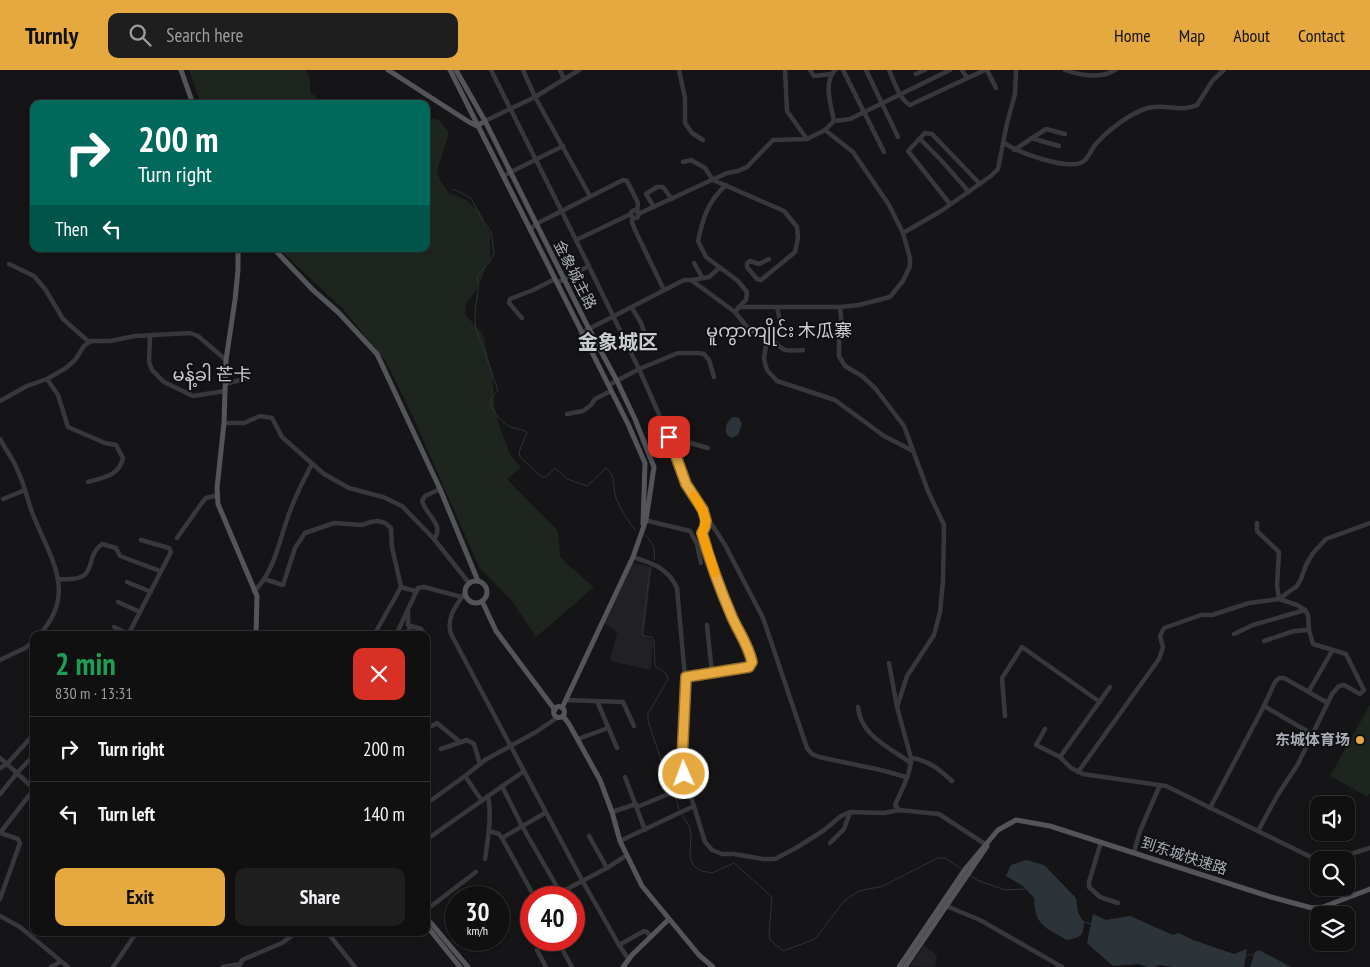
<!DOCTYPE html>
<html lang="en">
<head>
<meta charset="utf-8">
<style>
	:root { --surface:#101011; --page:#1e1e1f; --text:#f1f3f6; --muted:#9c9d9f; --line:#303031; --accent:#e5a93f }
	body { margin:0; font-family:"PT Sans Narrow","Noto Sans SC","Noto Sans Myanmar",sans-serif; background:var(--page); color:var(--text); height:100vh; display:flex; flex-direction:column; font-size:19px; white-space:nowrap }
	* { box-sizing:border-box; margin:0 }
	p { font-size:16px; color:var(--muted) }
	.icon { flex:none; width:28px; height:28px; fill:none; stroke:currentColor; stroke-width:2; stroke-linecap:round; stroke-linejoin:round }
	.map { position:relative; flex:1; overflow:hidden }
	.drawer { position:absolute; left:30px; top:561px; width:400px; height:305px; display:flex; flex-direction:column; background:var(--surface); border-radius:10px; box-shadow:0 1px 4px #0004,0 0 0 1px var(--line) }
	.drawer>* { flex:none }
	.hud { position:absolute; left:30px; top:30px; width:400px; height:152px; border-radius:10px; box-shadow:0 1px 4px #0004,0 0 0 1px var(--line); background:#00695c; color:#fff; overflow:hidden }
	.fabs { position:absolute; left:1310px; top:726px; display:grid; gap:10px }
	.fabs a { display:grid; place-items:center; width:45px; height:45px; border-radius:10px; background:var(--surface); box-shadow:0 1px 4px #0004,0 0 0 1px var(--line); font-size:25px }
	.speed { position:absolute; left:445px; top:816px; display:flex; gap:10px; font-size:25px; font-weight:700; text-align:center }
	.speed>* { display:grid; place-content:center; width:65px; height:65px; border-radius:50%; background:var(--surface); box-shadow:0 1px 4px #0004,0 0 0 1px var(--line); line-height:1 }
	.speed small { font-size:12px; font-weight:400 }
	.speed .limit { border:8px solid #d22; background:#fff; color:#111 }
	.pin { position:absolute; display:grid; place-items:center; width:42px; height:42px; color:#fff; margin:-21px; border-radius:10px; box-shadow:0 2px 8px #0006 }
	.me { position:absolute; width:55px; margin:-28px; rotate:358deg; stroke-linejoin:round; filter:drop-shadow(0 0 4px #0008) }
	.turn { display:flex; align-items:center; gap:18px; height:105px; padding:0 25px; font-size:22px }
	.turn .icon { width:65px; height:65px; stroke-width:2.5 }
	.turn b { display:block; font-size:35px; line-height:42px }
	.then { display:flex; align-items:center; height:48px; padding:0 25px; background:#0003; gap:10px; font-size:19px }
	.round { display:grid; place-items:center; flex:none; width:52px; height:52px; border-radius:10px; background:var(--page) }
	.overview { display:flex; align-items:center; justify-content:space-between; height:85px; padding:0 25px }
	h1 { font-size:30px; font-weight:800; line-height:38px; color:#1e9e55 }
	.cta { display:flex; gap:10px; margin-top:auto; padding:10px 25px }
	.cta a { flex:1; height:58px; border-radius:10px; background:var(--accent); color:#111; font-size:20px; font-weight:800; line-height:58px; text-align:center }
	.cta a+a { background:var(--page); color:var(--text) }
	ul { padding:0; list-style:none }
	li { display:flex; align-items:center; gap:15px; height:65px; padding:0 25px; border-top:1px solid var(--line) }
	li div { flex:1 }
	li b { display:block; font-size:19px }
	li em { font-style:normal }
	header { display:flex; align-items:center; gap:30px; box-sizing:border-box; height:70px; padding:0 25px; background:var(--accent); color:#111 }
	header strong { font-size:24px }
	nav { display:flex; gap:28px; margin-inline-start:auto; font-size:18px }
	.search { width:350px; height:45px; background:var(--page); display:flex; align-items:center; gap:12px; box-sizing:border-box; padding:0 18px; border-radius:10px; color:var(--muted); font-size:19px }
	.map>svg:first-child { display:block }
	.built { fill:#212124 }
	.green { fill:#1e251e }
	.water { fill:#2c343a }
	.lines { fill:none; stroke-linecap:round; stroke-linejoin:round }
	.stream { stroke:#2c343a; stroke-width:1 }
	.minor { stroke:#37383c; stroke-width:4.5 }
	.major { stroke:#53555b; stroke-width:5 }
	.route-casing { stroke:#956e29; stroke-width:12 }
	.route { stroke:#e5a93f; stroke-width:9 }
	.slow { stroke:#f59e0b; stroke-width:9 }
	.poi-dot { fill:#e5a93f; stroke:#101012; stroke-width:2 }
	.labels { text-anchor:middle; stroke-width:4; stroke-linejoin:round; paint-order:stroke }
	.street-label { font-size:15px; fill:#a8adb6; stroke:#101012 }
	.poi-label { font-size:15px; font-weight:bold; fill:#a8adb6; stroke:#101012; text-anchor:end }
	.quarter-label { font-size:18px; fill:#c9ccd3; stroke:#101012 }
	.district-label { font-size:20px; font-weight:bold; fill:#c9ccd3; stroke:#101012 }
</style>
</head>
<body>
<header>
<strong>Turnly</strong>
<div class="search"><svg class="icon" aria-label="search" viewBox="0 0 24 24"><circle cx="10" cy="10" r="6"/><path d="M15 15l6 6"/></svg>Search here</div>
<nav><a>Home</a><a>Map</a><a>About</a><a>Contact</a></nav>
</header>
<div class="map">
<svg width="1370" height="897" viewBox="0 0 1370 897">
	<rect width="100%" height="100%" fill="#151517"/>
	<g class="built">
		<polygon points="633,493 652,497 644,564 653,571 651,600 610,591 617,562 604,553"/>
		<polygon points="924,875 937,885 935,896 937,897 910,896"/>
	</g>
	<g class="green">
		<polygon points="189,0 305,0 310,8 310,22 324,34 201,34"/>
		<polygon points="427,47 439,50 449,63 437,101 440,110 448,122 466,130 480,142 490,164 490,189 476,221 466,233 465,244 483,265 493,307 494,335 498,352 510,384 521,398 507,409 558,461 560,486 566,493 594,517 536,567 512,531 479,497 410,340 386,292 344,240 279,179 426,179"/>
		<polygon points="1370,635 1370,723 1368,727 1330,706"/>
	</g>
	<g class="water">
		<path d="M734 347 739 348 742 354 738 365 731 368 727 365C724 359 727 349 734 347Z"/>
		<path d="M1026 790 1044 795 1076 828 1078 843 1084 852C1083 867 1081 867 1067 870 1045 857 1035 856 1034 828L1023 816 1006 806 1011 795Z"/>
		<polygon points="1093,844 1106,850 1130,846 1173,865 1179,863 1193,870 1234,884 1247,879 1244,897 1174,897 1159,895 1155,897 1147,897 1139,894 1113,896 1087,873"/>
		<polygon points="1259,880 1291,897 1250,897 1255,882"/>
	</g>
	<g class="lines">
		<g class="stream">
			<path d="M453 119 471 128 483 151 491 162 494 183 490 191 477 206C481 220 474 234 475 249 475 262 480 271 485 283 489 295 493 308 498 320L491 329V337C496 344 502 354 511 357 516 359 521 359 527 362L519 382 520 387 542 407H546L555 398 567 409 587 416 606 398C617 406 612 417 616 428 621 440 628 451 635 460"/>
			<path d="M645 465C653 472 656 480 654 490"/>
			<path d="M650 499 642 564 644 566 652 567 654 571 655 596C661 600 667 603 668 609L648 644V651L668 710 674 719 679 740"/>
			<polyline points="681,743 689,756 691,763 690,787 694,796 702,801 712,803 734,793 772,827 769,863 770,870 783,881 815,869 844,831 859,821 883,816 938,788 945,788 963,800"/>
			<polyline points="970,805 977,810 1005,820 1025,819"/>
			<polyline points="1083,852 1091,854"/>
			<polyline points="1246,886 1251,884 1254,886"/>
		</g>
		<g class="minor">
			<polyline points="491,0 576,170 639,299 678,283 698,283 704,284 709,290 714,307"/>
			<polyline points="523,0 535,27 590,126"/>
			<polyline points="560,0 564,9"/>
			<polyline points="679,0 685,28 685,53 692,63 703,70"/>
			<polyline points="785,0 787,41 807,69"/>
			<polyline points="810,0 814,6 832,4"/>
			<polyline points="843,0 884,82"/>
			<polyline points="866,0 898,67"/>
			<path d="M889 0C894 11 899 29 910 35L985 0"/>
			<polyline points="962,0 967,8"/>
			<polyline points="987,0 996,18"/>
			<path d="M1065 0C1082 6 1100 9 1115 0"/>
			<polyline points="916,4 925,0"/>
			<polyline points="485,51 535,27 579,0"/>
			<path d="M834 51C831 35 823 13 835 0"/>
			<polyline points="1031,68 1059,76"/>
			<polyline points="920,69 940,89 969,122"/>
			<path d="M1004 73C1018 82 1069 102 1084 91 1089 87 1091 80 1095 75 1107 61 1130 43 1148 38 1165 33 1181 43 1197 35L1213 10 1224 0"/>
			<polyline points="1014,80 1046,59 1065,64"/>
			<polyline points="683,92 691,90 705,98 713,110 784,141 797,157 798,168 795,182 761,210 757,209 747,197 747,193 750,191 759,194 769,189"/>
			<polyline points="503,106 563,76"/>
			<path d="M726 115C708 131 703 148 698 171L706 187 738 211 747 222 746 230 739 237"/>
			<polyline points="950,134 908,81 925,63 932,64 980,114"/>
			<polyline points="654,137 646,124 657,117 663,117 672,129"/>
			<circle cx="635" cy="144" r="4"/>
			<polyline points="638,144 727,103 738,101 747,97 773,70 807,69 825,60 834,51 850,49 950,0"/>
			<polyline points="632,147 632,152 635,160 664,220"/>
			<polyline points="530,160 536,154 623,110 627,111 638,133 637,141"/>
			<polyline points="903,163 941,141 991,106 998,99 1007,53 1015,24 1016,0"/>
			<polyline points="576,170 631,144"/>
			<polyline points="694,193 702,207"/>
			<polyline points="9,194 34,206 45,219 63,249 89,272"/>
			<polyline points="692,210 709,207 719,198"/>
			<polyline points="557,213 589,196"/>
			<polyline points="840,237 842,256 839,271 839,286 845,296 862,306 875,318 904,356 928,421 944,455 943,511 940,542 934,565 907,606 897,637"/>
			<polyline points="632,238 641,253 648,273"/>
			<polyline points="735,242 747,257 767,270 764,288 765,293 767,300 777,311 835,330 884,366 913,381"/>
			<polyline points="522,248 509,233 510,229 533,220 555,209"/>
			<polyline points="581,263 684,210 691,210 735,242 739,237 840,237 859,235 890,227 903,211 910,196 910,188 903,163 889,135 853,82 825,60"/>
			<polyline points="150,265 149,292 152,300 164,312 193,326 225,321"/>
			<path d="M772 268C783 283 787 281 803 280"/>
			<polyline points="767,270 772,268 781,255 777,237"/>
			<path d="M47 309 58 325 68 357 105 373 116 375 123 388C119 406 104 407 88 412"/>
			<polyline points="225,314 244,309"/>
			<polyline points="609,315 639,299 669,367 686,414 725,475 763,548 807,678 812,684 819,687 881,700 906,707"/>
			<polyline points="0,331 27,316 47,309 66,298 75,290 84,276 91,271 110,271 135,266 190,263 198,266 226,290"/>
			<polyline points="567,344 583,341 591,335 595,329 611,321"/>
			<polyline points="224,353 244,353 260,346 272,348 282,367 324,404 349,418 383,427 402,436 434,469 469,513"/>
			<polyline points="669,367 708,378"/>
			<path d="M0 369C5 379 13 388 17 399 24 413 27 428 32 442 49 487 79 522 39 565"/>
			<polyline points="3,429 25,420"/>
			<polyline points="644,450 690,461 697,474 701,493"/>
			<polyline points="1257,453 1257,461 1279,482 1277,516 1279,529"/>
			<polyline points="177,468 201,434 206,428 218,425"/>
			<path d="M434 469C445 455 426 445 422 431L425 426 440 419"/>
			<path d="M633 487C652 493 668 498 677 518L685 607 682 691 684 704 705 772 712 780 722 784H734L763 789H775L796 778 823 761 841 746 850 742 884 743 899 740 939 744 985 774"/>
			<path d="M59 509C102 512 82 489 102 474L116 478 120 486 160 501"/>
			<polyline points="264,509 283,515 295,478 305,463 334,453 362,455 371,452 378,451 385,453 391,458 392,477 401,517 415,521"/>
			<polyline points="127,512 151,522"/>
			<path d="M254 521C274 503 279 471 288 447 294 428 303 411 312 394"/>
			<path d="M465 523C456 536 446 547 451 564L582 810 619 875 629 890"/>
			<polyline points="1279,529 1297,516 1301,509 1306,495 1313,483 1326,469 1370,453"/>
			<polyline points="118,532 140,542"/>
			<polyline points="408,542 408,555 421,559 423,562 423,565"/>
			<polyline points="707,555 712,603"/>
			<polyline points="114,557 128,564"/>
			<polyline points="1234,564 1253,555 1305,540"/>
			<polyline points="128,565 171,482 169,478 141,470"/>
			<polyline points="374,565 401,517"/>
			<polyline points="396,565 418,518 424,517 462,527"/>
			<polyline points="406,565 411,556"/>
			<polyline points="1264,571 1294,561 1309,560"/>
			<polyline points="0,590 25,578 34,571"/>
			<path d="M889 593 897 637 911 688C911 704 901 721 895 735L899 740"/>
			<path d="M685 607 749 597 752 592C748 574 741 566 734 550 721 522 710 493 702 463L705 457 704 442"/>
			<polyline points="1309,621 1332,581"/>
			<polyline points="566,630 623,632 634,656"/>
			<polyline points="597,631 617,678"/>
			<polyline points="1264,636 1312,664"/>
			<path d="M858 637C860 665 890 678 911 693"/>
			<polyline points="1005,646 1002,608 1022,577 1100,632"/>
			<polyline points="426,659 437,653 460,672"/>
			<polyline points="1045,659 1036,675 1060,687 1071,698 1083,704 1166,716 1315,789 1321,790"/>
			<polyline points="578,669 608,658"/>
			<polyline points="441,679 467,670 474,674 480,694"/>
			<polyline points="34,685 17,703 34,719"/>
			<polyline points="1060,687 1110,617"/>
			<polyline points="0,688 7,694 0,698"/>
			<path d="M911 688C928 690 939 699 952 711"/>
			<polyline points="1078,702 1159,589 1163,577 1160,566 1164,558 1201,545 1212,545 1249,533 1279,529 1297,535 1305,540 1308,545 1309,560 1313,574 1346,584 1364,620 1360,624 1344,615 1339,616 1332,624 1298,694 1277,726 1258,761"/>
			<polyline points="465,706 482,731"/>
			<polyline points="625,707 645,760"/>
			<polyline points="502,716 522,756 560,822"/>
			<polyline points="0,724 17,703 7,694 34,664"/>
			<polyline points="426,734 465,706 485,690 536,662 558,647"/>
			<polyline points="637,737 671,723"/>
			<polyline points="1210,738 1264,636 1275,612 1279,608 1284,608 1326,632"/>
			<polyline points="612,742 636,734"/>
			<polyline points="489,761 499,764 502,768 535,828"/>
			<polyline points="0,763 18,769 20,773 0,829"/>
			<polyline points="0,763 34,719"/>
			<polyline points="589,766 607,798"/>
			<polyline points="502,768 545,743"/>
			<polyline points="426,770 524,701"/>
			<polyline points="620,771 694,736"/>
			<polyline points="1101,772 1089,812 1089,817 1100,827 1118,833"/>
			<polyline points="830,773 844,759 850,742"/>
			<polyline points="1134,782 1140,761 1160,715"/>
			<path d="M485 789C488 768 492 747 488 726"/>
			<polyline points="1332,790 1370,778"/>
			<polyline points="550,828 607,798 627,785"/>
			<polyline points="944,835 980,850 1062,897"/>
			<polyline points="426,840 476,802"/>
			<polyline points="0,846 20,857 68,897"/>
			<polyline points="327,862 355,897"/>
			<polyline points="557,870 572,897"/>
			<polyline points="619,875 644,861 647,862 651,867"/>
			<polyline points="537,880 546,897"/>
			<polyline points="51,897 60,892"/>
			<polyline points="113,897 137,862"/>
			<polyline points="223,897 239,894"/>
			<polyline points="239,897 242,890 282,873 297,862"/>
		</g>
		<g class="major">
			<polyline points="181,0 193,34"/>
			<polyline points="388,0 469,52 477,56 485,51"/>
			<polyline points="450,0 628,354 645,393 643,454"/>
			<polyline points="456,0 485,51 589,259 617,311 635,349 654,397 646,450 633,487 562,638"/>
			<polyline points="238,179 238,200 235,230 226,290 224,353 217,418 218,434 257,526 256,565"/>
			<polyline points="274,179 313,220 338,242 377,284 440,419 478,511"/>
			<circle cx="476" cy="522" r="11"/>
			<polyline points="482,531 496,561 555,640"/>
			<circle cx="559" cy="642" r="5.5"/>
			<polyline points="563,646 569,654 600,710 612,742 620,771 642,816 699,885 713,897"/>
			<polyline points="426,847 468,897"/>
			<polyline points="426,855 460,897"/>
			<polyline points="623,897 632,885 668,850"/>
			<polyline points="899,897 966,798 998,760 1016,750 1050,756 1271,827 1312,838 1323,837 1370,819"/>
			<polyline points="905,897 987,776"/>
		</g>
	</g>
	<g class="lines">
		<g class="route-casing">
			<path id="route" d="M669 367 686 414 703 440 706 451 705 457 702 463C710 492 720 519 732 547 739 563 748 574 752 592L749 597 686 607 682 691 684 704"/>
		</g>
		<use href="#route" class="route"/>
		<path class="slow" d="M694 426C702 439 709 449 702 463L715 503"/>
	</g>
	<circle class="poi-dot" cx="1360" cy="670" r="5"/>
	<g class="labels">
		<g class="street-label">
			<text transform="translate(575 205) rotate(63)" y="5">金象城主路</text>
			<text transform="translate(1184 786) rotate(18)" y="5">到东城快速路</text>
		</g>
		<g class="poi-label">
			<text x="1350" y="675">东城体育场</text>
		</g>
		<g class="quarter-label">
			<text x="779" y="267">မူကွာကျိုင်း 木瓜寨</text>
			<text x="212" y="311">မန့်ခါ 芒卡</text>
		</g>
		<g class="district-label">
			<text x="618" y="279">金象城区</text>
		</g>
	</g>
</svg>
<div class="fabs">
<a><svg class="icon" aria-label="sound" viewBox="0 0 24 24"><path d="M4 9h4l5-4v14l-5-4H4zM17 9q2 3 0 6"/></svg></a>
<a><svg class="icon" aria-label="search" viewBox="0 0 24 24"><circle cx="10" cy="10" r="6"/><path d="M15 15l6 6"/></svg></a>
<a><svg class="icon" aria-label="layers" viewBox="0 0 24 24"><path d="M12 4l9 5-9 5-9-5zM3 14l9 5 9-5"/></svg></a>
</div>
<div class="speed"><div>30<small>km/h</small></div><div class="limit">40</div></div>
<div class="pin" style="left:669px;top:367px;background:#d93025"><svg class="icon" aria-label="arrive" viewBox="0 0 24 24"><path d="M6 21V4h12l-3 4 3 4H6"/></svg></div>
<svg class="me" style="left:684px;top:704px" viewBox="-20 -20 40 40"><circle r="17" fill="#e5a93f" stroke="#fff" stroke-width="3"/><path d="M0-11L8 9 0 5-8 9z" fill="#fff"/></svg>
<div class="hud">
<div class="turn"><svg class="icon" aria-label="right" viewBox="0 0 24 24"><path d="M7 20v-9h11M14 6l5 5-5 5"/></svg><div><b>200 m</b>Turn right</div></div>
<div class="then">Then<svg class="icon" aria-label="left" viewBox="0 0 24 24"><path d="M17 20v-9H6M10 6l-5 5 5 5"/></svg></div>
</div>
<section class="drawer">
<div class="overview"><div><h1>2 min</h1><p>830 m · 13:31</p></div><a class="round" style="background:#d93025;color:#fff"><svg class="icon" aria-label="close" viewBox="0 0 24 24"><path d="M6 6l12 12M18 6L6 18"/></svg></a></div>
<ul>
<li><svg class="icon" aria-label="right" viewBox="0 0 24 24"><path d="M7 20v-9h11M14 6l5 5-5 5"/></svg><div><b>Turn right</b></div><em>200 m</em></li>
<li><svg class="icon" aria-label="left" viewBox="0 0 24 24"><path d="M17 20v-9H6M10 6l-5 5 5 5"/></svg><div><b>Turn left</b></div><em>140 m</em></li>
</ul>
<div class="cta"><a>Exit</a><a>Share</a></div>
</section>
</div>
</body>
</html>
